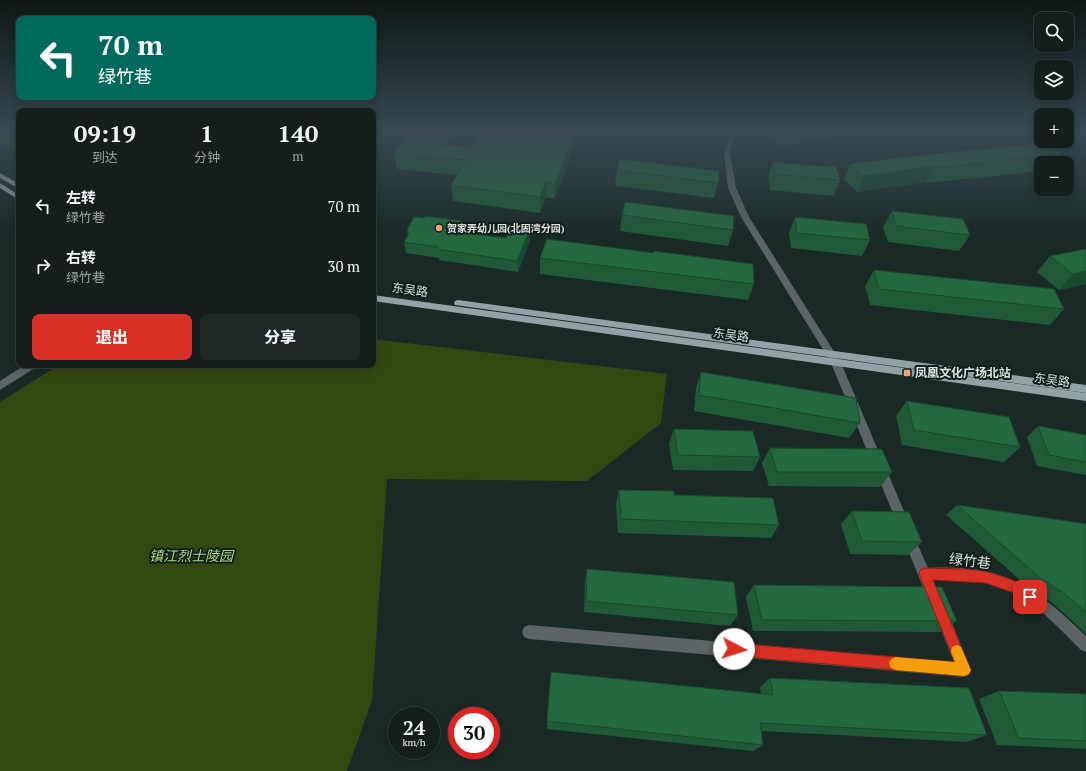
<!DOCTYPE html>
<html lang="zh">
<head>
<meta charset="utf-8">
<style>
	:root { --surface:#141f1c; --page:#1d2725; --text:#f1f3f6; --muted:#9da2a3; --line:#333d3b; --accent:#d93025 }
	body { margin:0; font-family:"PT Serif","Noto Sans SC",serif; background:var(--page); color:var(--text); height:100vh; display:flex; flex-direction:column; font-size:15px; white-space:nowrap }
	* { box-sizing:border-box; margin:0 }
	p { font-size:13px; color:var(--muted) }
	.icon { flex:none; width:22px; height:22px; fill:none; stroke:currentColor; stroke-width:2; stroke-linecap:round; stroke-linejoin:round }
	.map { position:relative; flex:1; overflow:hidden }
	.details { position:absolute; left:16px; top:108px; width:360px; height:260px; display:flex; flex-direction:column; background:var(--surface); border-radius:8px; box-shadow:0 2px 10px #0003,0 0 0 1px var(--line) }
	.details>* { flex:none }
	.hud { position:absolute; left:16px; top:16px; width:360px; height:84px; border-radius:8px; box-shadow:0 2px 10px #0003,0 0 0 1px var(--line); background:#00695c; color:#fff; overflow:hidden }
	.controls { position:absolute; left:1034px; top:12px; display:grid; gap:8px }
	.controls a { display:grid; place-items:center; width:40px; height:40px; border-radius:8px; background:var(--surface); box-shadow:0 2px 10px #0003,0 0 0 1px var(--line); font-size:20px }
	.speed { position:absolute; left:388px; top:707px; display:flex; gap:8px; font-size:20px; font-weight:700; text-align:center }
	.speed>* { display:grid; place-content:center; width:52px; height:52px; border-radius:50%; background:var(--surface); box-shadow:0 2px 10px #0003,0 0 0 1px var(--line); line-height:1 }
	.speed small { font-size:10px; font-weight:400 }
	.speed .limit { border:6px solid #d22; background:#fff; color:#111 }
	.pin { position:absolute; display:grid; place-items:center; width:34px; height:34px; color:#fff; margin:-17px; border-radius:8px; box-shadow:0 2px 6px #0006 }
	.me { position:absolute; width:44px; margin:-22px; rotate:95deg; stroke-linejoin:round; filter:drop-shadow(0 0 3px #0008) }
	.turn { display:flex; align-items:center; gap:14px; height:84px; padding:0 16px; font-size:18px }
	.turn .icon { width:52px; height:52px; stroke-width:2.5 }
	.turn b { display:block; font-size:28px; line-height:34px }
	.eta { display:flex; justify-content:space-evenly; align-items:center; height:68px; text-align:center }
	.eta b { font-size:24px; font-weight:800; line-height:28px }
	.primary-button { display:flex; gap:8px; margin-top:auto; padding:8px 16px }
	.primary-button a { flex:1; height:46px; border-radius:8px; background:var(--accent); color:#fff; font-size:16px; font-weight:800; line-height:46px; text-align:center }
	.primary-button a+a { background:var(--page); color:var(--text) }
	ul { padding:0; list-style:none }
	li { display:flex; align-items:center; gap:12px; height:60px; padding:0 16px }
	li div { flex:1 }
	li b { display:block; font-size:15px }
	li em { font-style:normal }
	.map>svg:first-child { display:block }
	.green { fill:#334810 }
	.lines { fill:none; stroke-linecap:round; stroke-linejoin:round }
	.minor { fill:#5c6465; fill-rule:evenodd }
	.tertiary { fill:#5c6465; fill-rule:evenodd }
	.primary { fill:#93a2a4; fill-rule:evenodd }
	.wall { fill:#1f5936 }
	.shaded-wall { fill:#19492c }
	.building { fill:#24683f; stroke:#19492c }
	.route { fill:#d93025; stroke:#8d1f18 }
	.slow { fill:#f59e0b }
	.poi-dot { fill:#efa377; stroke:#111f1c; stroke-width:1.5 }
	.labels { text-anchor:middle; stroke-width:4; stroke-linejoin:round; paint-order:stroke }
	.far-poi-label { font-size:10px; font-weight:bold; fill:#dae3e1; stroke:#111f1c; text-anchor:start }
	.street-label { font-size:12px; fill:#dae3e1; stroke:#111f1c }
	.poi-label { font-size:12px; font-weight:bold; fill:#dae3e1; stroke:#111f1c; text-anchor:start }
	.near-park-label { font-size:14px; font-style:italic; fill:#b0d77d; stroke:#111f1c }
	.near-street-label { font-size:14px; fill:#dae3e1; stroke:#111f1c }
</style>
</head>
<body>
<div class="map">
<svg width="1086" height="771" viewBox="0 0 1086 771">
	<rect width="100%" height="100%" fill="#1a2926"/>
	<g class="green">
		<polygon points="0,131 19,131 19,154 0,141"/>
		<polygon points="373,339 667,374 661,423 587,481 387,479 372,700 347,771 0,771 0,402 59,365 373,365"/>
	</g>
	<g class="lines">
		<g class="minor">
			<polygon points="836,359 841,363 909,523 907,527 903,528 899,527 897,523 831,363"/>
			<path d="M909 532 913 534 928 568C1004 564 1033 585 1086 636V652L1081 650C1060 630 1039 605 1012 592 989 581 959 579 933 580L941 599 940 604 935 605 930 604 903 538 905 534Z"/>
			<polygon points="942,608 947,610 971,670 969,675 964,677 529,639 524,637 522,632 524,627 529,625 954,662 935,615 937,610"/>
		</g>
		<g class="tertiary">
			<polygon points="733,131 739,131 734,138 730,153 736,188 749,217 838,358 840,361 838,364 832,364 741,217 728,188 724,153 728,138"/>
			<polygon points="25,365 37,365 35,368 0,390 0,381"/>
		</g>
		<g class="primary">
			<polygon points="0,173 19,184 19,189 0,178"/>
			<polygon points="0,183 19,195 19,200 0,188"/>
			<polygon points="373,295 1086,393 1086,401 373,301"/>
			<polygon points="458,300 1086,385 1086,393 455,305 454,303 455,301"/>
		</g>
	</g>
	<g class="wall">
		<polygon points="402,131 456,131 448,145 471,147 573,140 572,148 564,176 554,199 546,197 540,213 453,201 451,185 457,175 397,169 394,153 404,139"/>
		<polygon points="764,131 859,131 780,146 764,133"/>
		<polygon points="1061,154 1055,163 1041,163 1041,171 927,183 926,182 857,192 844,179 850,164"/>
		<polygon points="773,162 840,180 833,196 770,190 768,177"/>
		<polygon points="617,170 718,183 714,198 615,186"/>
		<polygon points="892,211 970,235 959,251 888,242 883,227"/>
		<polygon points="622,215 733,230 728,246 620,231"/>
		<polygon points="795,217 870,240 862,256 791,248 789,233"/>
		<polygon points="424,218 463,221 464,233 506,238 530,240 518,272 439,260 439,258 406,253 404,242 408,235 407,230"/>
		<polygon points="1086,249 1086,284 1059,290 1037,272 1050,256"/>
		<polygon points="540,258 754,284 748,300 540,274"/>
		<polygon points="874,270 1064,309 1050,325 870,305 865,286"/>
		<polygon points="701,372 860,423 849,438 694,411 696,388"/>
		<polygon points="907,401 1020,447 1004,462 902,445 896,416"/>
		<polygon points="1038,426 1086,435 1086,475 1037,466 1027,437"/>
		<polygon points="674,429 760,457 753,471 673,470 669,444"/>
		<polygon points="770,448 892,472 880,487 769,486 762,463"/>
		<polygon points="619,490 674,495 779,525 771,538 618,533 616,504"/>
		<polygon points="957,505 1086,524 1086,634 1068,617 1051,602 1026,585 946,515"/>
		<polygon points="852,511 922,542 908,555 850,554 841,524"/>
		<polygon points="587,569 738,615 730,626 584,612 585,581"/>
		<polygon points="754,585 957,621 940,632 753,631 746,597"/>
		<polygon points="770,678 987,735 967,742 761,731 763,745 753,751 547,729 547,721 761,694 760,687"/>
		<polygon points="999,691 1086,694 1086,749 997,745 979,699"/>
	</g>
	<g class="shaded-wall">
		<polygon points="446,131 456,131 441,158 438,144"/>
		<polygon points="571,131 576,131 573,140 572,148 564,176 554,199 555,184"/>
		<polygon points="785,131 859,131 780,146"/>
		<polygon points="934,166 926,182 857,192 864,176"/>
		<polygon points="546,181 546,197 540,213 540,197"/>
		<polygon points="463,221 464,232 459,243 457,232"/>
		<polygon points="530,229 530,240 518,272 517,261"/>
		<polygon points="1086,271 1086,284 1059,290 1073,274"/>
	</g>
	<g class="building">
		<polygon points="409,131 446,131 438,144 471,147 480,131 571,131 571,132 573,133 564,161 555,184 546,181 540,197 451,185 466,160 394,153"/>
		<polygon points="1045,143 1061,154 935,168 934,166 864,176 850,164 904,157"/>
		<polygon points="620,159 719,171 718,183 617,170"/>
		<polygon points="773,162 828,167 836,166 840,180 775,174"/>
		<polygon points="625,202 734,216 733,230 622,215"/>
		<polygon points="892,211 963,219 970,235 896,226"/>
		<polygon points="425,216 463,221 457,232 506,238 511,226 530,229 517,261 437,249 438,247 404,242 409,233 407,230 414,217 424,218"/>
		<polygon points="795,217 866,224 870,240 797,233"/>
		<polygon points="547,239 654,253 654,251 753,264 754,284 540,258"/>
		<polygon points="1086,249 1086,271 1073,274 1050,256"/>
		<polygon points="874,270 1054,289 1064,309 879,289"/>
		<polygon points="701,372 856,398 860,423 699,395"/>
		<polygon points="907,401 1009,417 1020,447 914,430"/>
		<polygon points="1038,426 1086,435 1086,462 1049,455"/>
		<polygon points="674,429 753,431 760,457 678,455"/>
		<polygon points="770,448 882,449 892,472 777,472"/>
		<polygon points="619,490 674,491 674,495 773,498 779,525 621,519"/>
		<polygon points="957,505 1067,521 1086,524 1086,612 1065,594 1039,577"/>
		<polygon points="852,511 909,512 922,542 862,541"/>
		<polygon points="587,569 734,582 738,615 586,601"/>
		<polygon points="754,585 942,587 957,621 762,620"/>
		<polygon points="551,672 773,695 770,678 969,688 987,735 760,723 763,745 547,721"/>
		<polygon points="999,691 1086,694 1086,741 1019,738"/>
	</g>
	<linearGradient id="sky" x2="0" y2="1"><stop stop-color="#0e1715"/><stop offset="0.55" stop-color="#384952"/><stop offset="1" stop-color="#384952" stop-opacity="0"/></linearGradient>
	<rect width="1086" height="239" fill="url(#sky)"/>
	<path class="route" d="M924 568C942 569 971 568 987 572 1000 575 1031 585 1036 597L1034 601 1030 603 1014 593 986 583 933 580 971 670 969 674 964 676 734 656 730 654 728 649 730 645 734 643 955 662 919 574 920 570Z"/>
	<polygon class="slow" points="957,645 961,647 971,670 969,674 964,676 895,670 891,668 889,663 891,659 895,657 955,662 951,652 952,647"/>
	<g class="poi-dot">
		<circle cx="439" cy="228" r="4"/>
		<rect x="903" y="369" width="8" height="8" rx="2"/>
	</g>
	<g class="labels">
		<g class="far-poi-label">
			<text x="447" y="232">贺家弄幼儿园(北固湾分园)</text>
		</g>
		<g class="street-label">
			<text transform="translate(410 290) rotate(8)" y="4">东吴路</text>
			<text transform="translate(731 335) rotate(8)" y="4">东吴路</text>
			<text transform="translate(1052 380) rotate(8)" y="4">东吴路</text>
		</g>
		<g class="poi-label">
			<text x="915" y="377">凤凰文化广场北站</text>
		</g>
		<g class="near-park-label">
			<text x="191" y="561">镇江烈士陵园</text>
		</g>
		<g class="near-street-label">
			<text transform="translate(970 561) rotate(7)" y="5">绿竹巷</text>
		</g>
	</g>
</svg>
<div class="controls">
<a><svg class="icon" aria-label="search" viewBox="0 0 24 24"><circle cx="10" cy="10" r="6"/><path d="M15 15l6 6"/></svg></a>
<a><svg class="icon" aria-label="layers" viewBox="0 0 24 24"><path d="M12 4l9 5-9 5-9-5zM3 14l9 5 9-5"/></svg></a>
<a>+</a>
<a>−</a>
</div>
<div class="speed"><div>24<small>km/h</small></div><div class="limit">30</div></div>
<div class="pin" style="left:1030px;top:597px;background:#d93025"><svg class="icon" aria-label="arrive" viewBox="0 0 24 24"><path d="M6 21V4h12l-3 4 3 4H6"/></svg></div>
<svg class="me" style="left:734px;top:649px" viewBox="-20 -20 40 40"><circle r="19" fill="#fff"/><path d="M0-13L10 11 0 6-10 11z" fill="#d93025"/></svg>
<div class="hud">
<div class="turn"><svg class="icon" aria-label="left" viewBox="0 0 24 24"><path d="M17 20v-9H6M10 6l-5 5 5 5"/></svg><div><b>70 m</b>绿竹巷</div></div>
</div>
<section class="details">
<div class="eta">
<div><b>09:19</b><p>到达</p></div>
<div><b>1</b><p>分钟</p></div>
<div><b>140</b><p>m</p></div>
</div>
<ul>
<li><svg class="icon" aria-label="left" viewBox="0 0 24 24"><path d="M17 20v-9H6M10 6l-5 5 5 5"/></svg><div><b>左转</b><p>绿竹巷</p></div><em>70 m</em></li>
<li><svg class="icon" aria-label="right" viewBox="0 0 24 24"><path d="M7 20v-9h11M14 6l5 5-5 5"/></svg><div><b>右转</b><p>绿竹巷</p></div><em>30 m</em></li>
</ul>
<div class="primary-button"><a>退出</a><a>分享</a></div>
</section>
</div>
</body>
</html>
